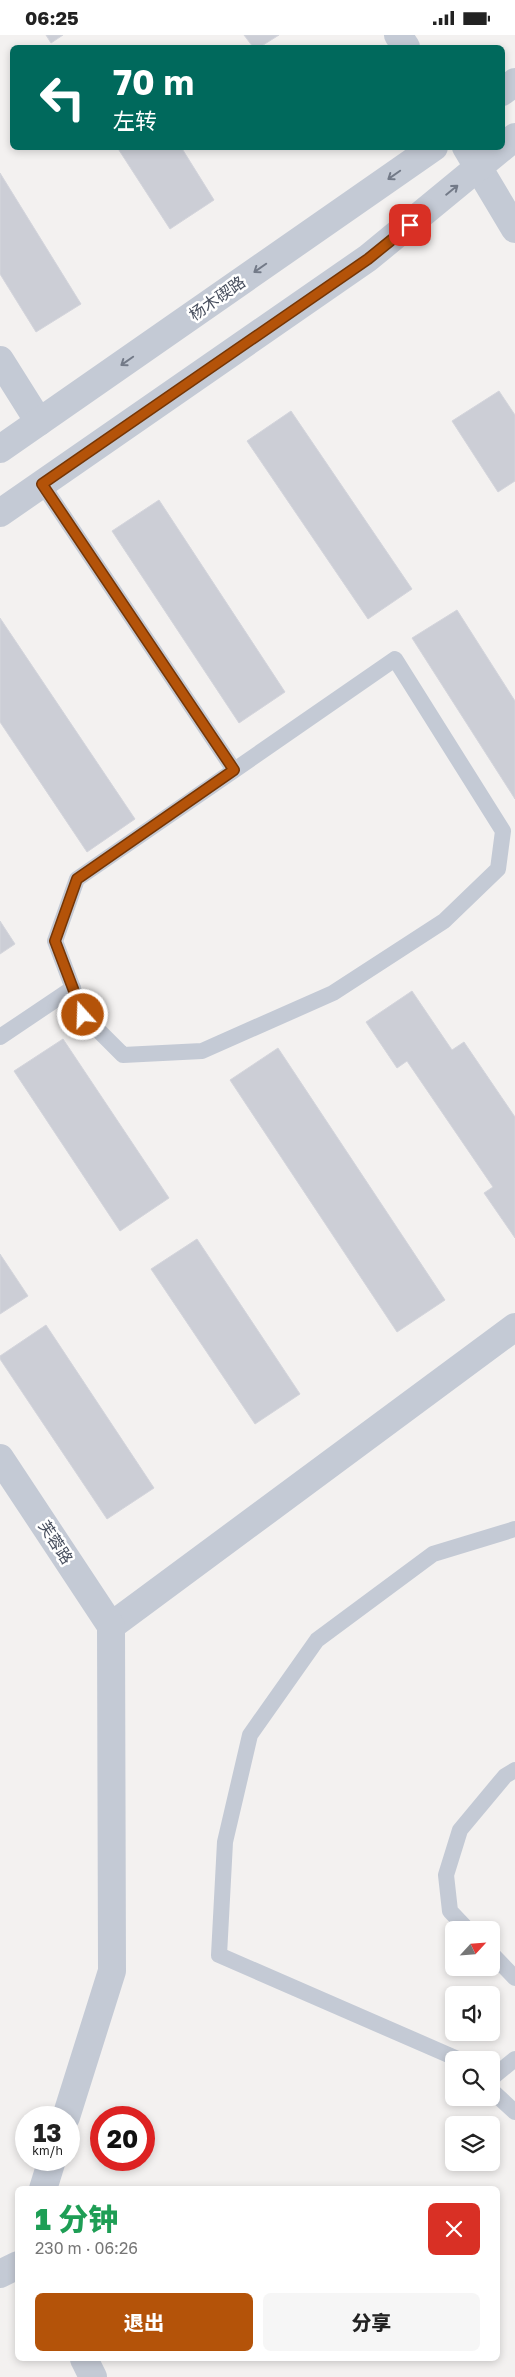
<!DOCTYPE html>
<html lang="zh">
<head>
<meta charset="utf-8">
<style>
	:root { --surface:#fff; --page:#f6f6f6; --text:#222; --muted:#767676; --accent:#b45309 }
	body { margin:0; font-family:"Golos Text","Noto Sans SC",sans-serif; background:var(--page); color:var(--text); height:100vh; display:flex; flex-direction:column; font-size:19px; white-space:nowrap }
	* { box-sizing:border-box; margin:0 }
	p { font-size:16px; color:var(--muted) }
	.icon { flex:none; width:28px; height:28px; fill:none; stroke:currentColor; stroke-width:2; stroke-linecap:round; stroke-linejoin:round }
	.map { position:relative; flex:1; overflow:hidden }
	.sheet { position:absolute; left:15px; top:2151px; width:485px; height:175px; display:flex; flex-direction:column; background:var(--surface); border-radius:8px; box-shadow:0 2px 8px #0003 }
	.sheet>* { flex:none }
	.banner { position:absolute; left:10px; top:10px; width:495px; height:105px; border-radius:8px; box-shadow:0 2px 8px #0003; background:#00695c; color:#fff; overflow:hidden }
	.needle { width:32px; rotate:64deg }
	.fabs { position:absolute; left:445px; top:1886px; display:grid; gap:10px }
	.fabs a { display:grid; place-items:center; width:55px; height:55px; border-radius:8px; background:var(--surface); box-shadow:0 2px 8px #0003; font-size:25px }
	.speed { position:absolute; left:15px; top:2071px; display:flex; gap:10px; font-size:25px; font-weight:700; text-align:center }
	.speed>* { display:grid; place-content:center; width:65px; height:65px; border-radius:50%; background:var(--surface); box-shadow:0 2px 8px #0003; line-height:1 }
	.speed small { font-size:12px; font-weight:400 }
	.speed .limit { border:8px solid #d22; background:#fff; color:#111 }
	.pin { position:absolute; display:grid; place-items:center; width:42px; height:42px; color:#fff; margin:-21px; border-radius:10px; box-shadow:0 2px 8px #0006 }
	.me { position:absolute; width:55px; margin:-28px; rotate:340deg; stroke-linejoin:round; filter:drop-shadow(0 0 4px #0008) }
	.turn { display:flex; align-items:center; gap:18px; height:105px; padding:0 20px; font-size:22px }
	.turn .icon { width:65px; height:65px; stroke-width:2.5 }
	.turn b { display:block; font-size:35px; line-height:42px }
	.round { display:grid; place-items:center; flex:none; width:52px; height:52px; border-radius:8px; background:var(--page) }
	.headline { display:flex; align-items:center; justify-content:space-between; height:85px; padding:0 20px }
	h1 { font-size:30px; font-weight:800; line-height:38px; color:#1e9e55 }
	.cta { display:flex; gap:10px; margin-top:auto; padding:10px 20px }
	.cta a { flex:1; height:58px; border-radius:8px; background:var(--accent); color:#fff; font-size:20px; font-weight:800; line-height:58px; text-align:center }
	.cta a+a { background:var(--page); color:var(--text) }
	.status { display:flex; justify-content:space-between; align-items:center; height:35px; padding:0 25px; background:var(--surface); direction:ltr }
	.status svg { height:14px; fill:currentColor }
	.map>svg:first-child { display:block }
	.building { fill:#ccced6; stroke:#d4d5dc }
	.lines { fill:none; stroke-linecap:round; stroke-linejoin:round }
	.service { stroke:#c4cad5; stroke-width:16 }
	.minor { stroke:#c4cad5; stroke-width:28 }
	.tertiary { stroke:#c4cad5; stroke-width:28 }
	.oneway { stroke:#737a88 }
	.route-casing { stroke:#753606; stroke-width:12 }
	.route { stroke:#b45309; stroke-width:9 }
	.labels { text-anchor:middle; stroke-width:5; stroke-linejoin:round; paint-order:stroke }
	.street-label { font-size:16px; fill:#484f5e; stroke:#fff }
</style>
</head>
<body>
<div class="status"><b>06:25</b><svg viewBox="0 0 49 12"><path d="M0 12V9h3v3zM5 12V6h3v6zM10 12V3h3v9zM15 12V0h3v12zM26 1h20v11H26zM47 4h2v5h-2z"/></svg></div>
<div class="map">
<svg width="515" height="2342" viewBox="0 0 515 2342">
	<rect width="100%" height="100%" fill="#f3f1f0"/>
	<g class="building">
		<polygon points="46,0 63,0 51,8"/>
		<polygon points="244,0 279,0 260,12 253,12"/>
		<polygon points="117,112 181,112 214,165 170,194"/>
		<polygon points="0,138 81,269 36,297 0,239"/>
		<polygon points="499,356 515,380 515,446 498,457 452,386"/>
		<polygon points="291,376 412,554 368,584 247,406"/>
		<polygon points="159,465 285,657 239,688 112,496"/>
		<polygon points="457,575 515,666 515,764 412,603"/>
		<polygon points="0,583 135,784 87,817 0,687"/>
		<polygon points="0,886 15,909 0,919"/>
		<polygon points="412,956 452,1015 464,1007 515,1082 515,1203 484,1158 493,1152 407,1026 397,1033 366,987"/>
		<polygon points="63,1004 169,1163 120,1196 14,1036"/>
		<polygon points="278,1013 445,1265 397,1297 230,1045"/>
		<polygon points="197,1204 300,1359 255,1389 151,1234"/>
		<polygon points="0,1219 28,1261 0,1279"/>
		<polygon points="46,1290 154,1453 107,1484 0,1324 0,1321"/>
	</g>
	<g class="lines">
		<g class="service">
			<polyline points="42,449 234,735"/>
			<polygon points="395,624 503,796 498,834 444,886 333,958 202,1016 123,1020 83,980 55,906 77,844"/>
			<polyline points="0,1002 73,953"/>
			<polyline points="468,1895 450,1876 446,1840 460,1795 505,1741 515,1735"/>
			<polyline points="491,1918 515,1943"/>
			<polyline points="460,2025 219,1920 225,1807 250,1700 317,1605 433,1519 515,1494"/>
			<polyline points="494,2041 515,2024"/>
			<polyline points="491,2055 515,2077"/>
		</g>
		<g class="minor">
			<polyline points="0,325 39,387"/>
			<polyline points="111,1591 515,1292"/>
			<polyline points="84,2324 93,2342"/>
		</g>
		<g class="tertiary">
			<polyline points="398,0 406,12"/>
			<polyline points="502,57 515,47"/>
			<polyline points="466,112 515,194"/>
			<polyline points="0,414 434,112"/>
			<polyline points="0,478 368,223 515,102"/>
			<polyline points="0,1423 111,1591 112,1936 66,2082"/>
			<polyline points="43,2154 52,2125"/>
			<polyline points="0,2239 18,2230"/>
		</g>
	</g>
	<defs><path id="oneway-shaft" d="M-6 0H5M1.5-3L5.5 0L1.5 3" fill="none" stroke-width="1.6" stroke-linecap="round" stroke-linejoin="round" transform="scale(1.25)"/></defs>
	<g class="oneway">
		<use href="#oneway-shaft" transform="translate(394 140) rotate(145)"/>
		<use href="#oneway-shaft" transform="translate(452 155) rotate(-39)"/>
		<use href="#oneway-shaft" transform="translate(260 233) rotate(145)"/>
		<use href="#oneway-shaft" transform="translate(127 326) rotate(145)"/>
	</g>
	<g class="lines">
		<g class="route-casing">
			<polyline id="route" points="83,980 55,906 77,844 234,735 42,449 368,224 410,190"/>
		</g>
		<use href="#route" class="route"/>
	</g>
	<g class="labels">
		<g class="street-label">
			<text transform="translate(217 263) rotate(-35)" y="6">杨木碶路</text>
			<text transform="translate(56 1507) rotate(57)" y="6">芙蓉路</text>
		</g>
	</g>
</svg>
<div class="fabs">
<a><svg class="needle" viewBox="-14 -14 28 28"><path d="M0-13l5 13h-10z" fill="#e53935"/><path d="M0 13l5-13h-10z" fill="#767676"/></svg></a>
<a><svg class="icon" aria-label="sound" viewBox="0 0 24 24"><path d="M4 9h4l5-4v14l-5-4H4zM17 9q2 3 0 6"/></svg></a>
<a><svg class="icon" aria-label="search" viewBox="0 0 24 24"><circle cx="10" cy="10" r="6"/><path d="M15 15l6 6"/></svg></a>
<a><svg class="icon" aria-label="layers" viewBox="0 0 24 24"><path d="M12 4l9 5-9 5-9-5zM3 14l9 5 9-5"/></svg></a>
</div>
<div class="speed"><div>13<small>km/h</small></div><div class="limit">20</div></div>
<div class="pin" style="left:410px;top:190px;background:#d93025"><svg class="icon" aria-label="arrive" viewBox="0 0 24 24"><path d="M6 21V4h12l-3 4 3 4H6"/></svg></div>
<svg class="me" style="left:83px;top:980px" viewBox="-20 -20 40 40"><circle r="17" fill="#b45309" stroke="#fff" stroke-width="3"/><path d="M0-11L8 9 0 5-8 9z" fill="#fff"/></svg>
<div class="banner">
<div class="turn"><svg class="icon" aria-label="left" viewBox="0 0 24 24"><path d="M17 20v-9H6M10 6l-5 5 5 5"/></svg><div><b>70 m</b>左转</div></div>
</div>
<section class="sheet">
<div class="headline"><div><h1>1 分钟</h1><p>230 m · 06:26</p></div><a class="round" style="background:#d93025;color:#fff"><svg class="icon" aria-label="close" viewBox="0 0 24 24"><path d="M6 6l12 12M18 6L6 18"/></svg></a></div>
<div class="cta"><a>退出</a><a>分享</a></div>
</section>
</div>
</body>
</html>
